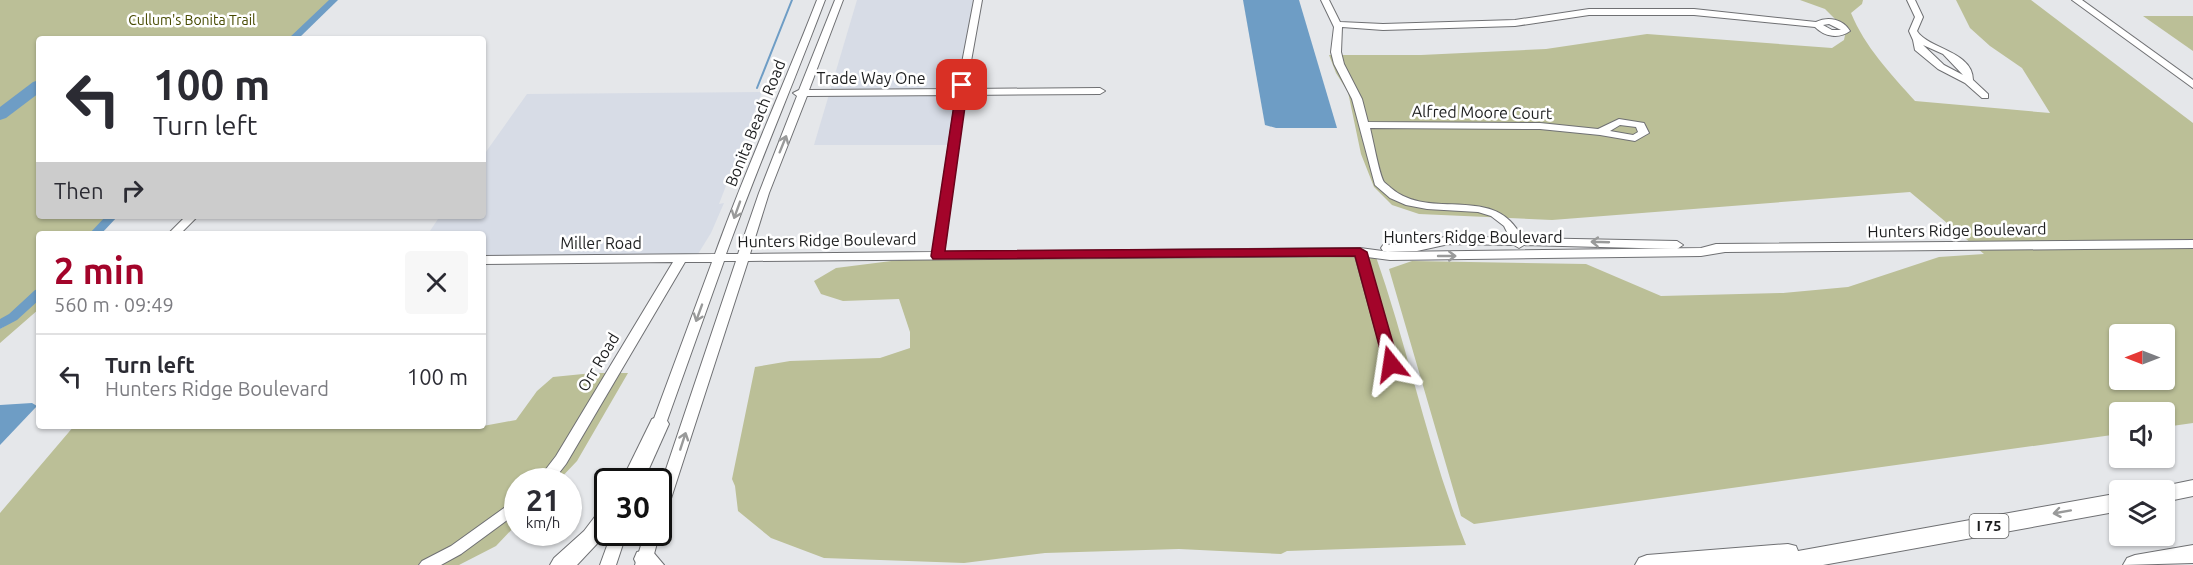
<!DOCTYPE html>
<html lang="en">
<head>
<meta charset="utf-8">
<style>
	:root { --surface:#fff; --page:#f7f7f7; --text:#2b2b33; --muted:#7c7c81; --line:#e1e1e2; --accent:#a3042a }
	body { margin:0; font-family:Ubuntu,sans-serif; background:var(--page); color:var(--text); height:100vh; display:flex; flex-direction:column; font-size:22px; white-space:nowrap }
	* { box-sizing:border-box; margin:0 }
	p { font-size:20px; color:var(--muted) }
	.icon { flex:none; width:33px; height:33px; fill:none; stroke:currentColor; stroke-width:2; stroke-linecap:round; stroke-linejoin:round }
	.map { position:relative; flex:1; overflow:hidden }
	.side { position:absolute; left:36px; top:231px; width:450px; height:198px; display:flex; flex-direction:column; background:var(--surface); border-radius:6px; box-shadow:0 2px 4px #0004 }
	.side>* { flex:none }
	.guide { position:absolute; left:36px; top:36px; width:450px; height:183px; border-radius:6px; box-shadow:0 2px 4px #0004; background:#fff; color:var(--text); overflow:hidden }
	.needle { width:39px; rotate:270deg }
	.tools { position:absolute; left:2109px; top:324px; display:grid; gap:12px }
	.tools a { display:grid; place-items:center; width:66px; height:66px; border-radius:6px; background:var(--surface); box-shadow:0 2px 4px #0004; font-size:30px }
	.speed { position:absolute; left:504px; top:468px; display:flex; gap:12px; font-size:30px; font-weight:700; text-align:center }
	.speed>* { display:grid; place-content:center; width:78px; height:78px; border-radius:50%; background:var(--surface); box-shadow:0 2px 4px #0004; line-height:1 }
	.speed small { font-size:15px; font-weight:400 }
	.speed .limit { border:3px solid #111; border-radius:9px; background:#fff; color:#111 }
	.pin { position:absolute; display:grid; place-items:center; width:51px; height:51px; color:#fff; margin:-26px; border-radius:12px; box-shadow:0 3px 9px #0006 }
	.me { position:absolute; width:66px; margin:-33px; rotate:345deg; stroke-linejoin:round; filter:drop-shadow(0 0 4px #0008) }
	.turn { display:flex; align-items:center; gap:21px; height:126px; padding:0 18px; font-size:27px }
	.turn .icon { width:78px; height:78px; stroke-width:2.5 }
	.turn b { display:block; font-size:42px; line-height:51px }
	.then { display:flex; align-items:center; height:57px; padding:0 18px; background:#0003; gap:12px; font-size:22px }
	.round { display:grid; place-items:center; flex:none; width:63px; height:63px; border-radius:6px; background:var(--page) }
	.headline { display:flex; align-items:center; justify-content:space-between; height:102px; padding:0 18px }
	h1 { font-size:36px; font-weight:600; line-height:45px; color:var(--accent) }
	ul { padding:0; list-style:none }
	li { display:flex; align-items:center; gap:18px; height:84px; padding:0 18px; border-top:2px solid var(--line) }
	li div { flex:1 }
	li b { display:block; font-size:22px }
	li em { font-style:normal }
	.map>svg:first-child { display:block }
	.built { fill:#d7dce6 }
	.green { fill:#bbbf97; fill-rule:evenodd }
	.water { fill:#6e9dc5 }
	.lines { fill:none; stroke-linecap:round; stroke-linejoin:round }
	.stream { stroke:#6e9dc5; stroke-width:2 }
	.canal { fill:#6e9dc5; fill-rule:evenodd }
	.river { fill:#6e9dc5; fill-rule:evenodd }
	.minor-casing { stroke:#6f7073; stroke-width:2 }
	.highway-casing { stroke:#6f7073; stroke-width:2 }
	.minor { fill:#fff; fill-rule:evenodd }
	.highway { fill:#fff; fill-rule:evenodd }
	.oneway { stroke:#999a9a }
	.route { fill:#a3042a; stroke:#6a031b; stroke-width:1.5 }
	.labels { text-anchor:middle; stroke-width:5; stroke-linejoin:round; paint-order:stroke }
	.far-park-label { font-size:14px; fill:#474a01; stroke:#fff }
	.shield { fill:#fff; stroke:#616262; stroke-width:1.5 }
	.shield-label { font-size:15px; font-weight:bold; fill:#1d1e1f }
	.street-label { font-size:16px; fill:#1d1e1f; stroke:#fff }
</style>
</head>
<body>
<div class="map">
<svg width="2193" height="565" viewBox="0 0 2193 565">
	<rect width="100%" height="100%" fill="#e5e7ea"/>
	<g class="built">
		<polygon points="857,0 975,0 950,145 814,145"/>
		<polygon points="762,92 719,204 724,203 711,233 698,254 483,258 483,234 428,234 440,216 483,216 483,156 527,94"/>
	</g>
	<g class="green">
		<polygon points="0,0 334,0 293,39 39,39 39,216 112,216 95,234 39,234 39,293 13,317 0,325"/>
		<path d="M1800 0H1863L1862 4 1851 13C1865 47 1890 73 1915 101L2050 113 2022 68 1990 46 1970 28 1956 0H2031L2193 123V423L2165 427 2164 412H2120L2119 434 1474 524 1461 516 1389 269 1412 261 1586 264 1661 296 1783 293 1848 287 1939 257 1984 254 1910 192 1552 220 1419 214 1392 205 1374 187 1361 154 1348 92 1336 73 1329 55H1421L1546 49 1647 34 1832 48 1844 40 1846 30 1825 9ZM2120 334H2164V380H2120Z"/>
		<polygon points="2143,16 2193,16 2193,51"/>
		<path d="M1339 254H1375C1409 350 1428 451 1466 545L1287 551 1281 554 1179 549 1045 553 964 563 824 558 771 538 738 511 735 486 732 479 755 367 790 361 880 358 910 348V332L899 299 843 301 821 294 814 281 836 268 915 258H1211Z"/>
		<polygon points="39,298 39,309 0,343 0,329 19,317"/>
		<polygon points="593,373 628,373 577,461 558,481 518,482 517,524 496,546 459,565 0,565 0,513 74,426 483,426 516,420 537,391 553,377"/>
	</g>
	<g class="water">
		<polygon points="1243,0 1299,0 1337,128 1276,128 1265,125"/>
		<polygon points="32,403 37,406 0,445 0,405"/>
	</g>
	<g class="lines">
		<polyline class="stream" points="757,88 792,0"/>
		<g class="canal">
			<polygon points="329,0 338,0 298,39 288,39"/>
			<polygon points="106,216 118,216 101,234 89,234"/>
			<polygon points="39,289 39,300 17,320 0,329 0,319 9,314 35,290"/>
		</g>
		<polygon class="river" points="39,80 39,93 6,118 0,120 0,107 33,82"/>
		<g class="minor-casing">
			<g id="minor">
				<path d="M817 0H825C793 85 757 168 726 254H738L759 193 797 96 793 93 799 90 835 0H843L809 90 957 89 974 0H982L966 89 1100 88 1105 91 1100 94 965 95 944 252 1360 248 1390 252 1701 248 1716 244 2193 240V248L1725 252 1701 256 1390 260 1367 257 1397 364 1396 367H1386L1385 364 1355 256 748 261 665 517 663 521 658 523V493L736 261H724L663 432 661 436H651L649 432 712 262H685L566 464 552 482H536L556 456 673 262 483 264V256L715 254C746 168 784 85 817 0ZM956 95 933 252 750 254 769 193 807 96Z"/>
				<path d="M1321 0H1329L1340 22 1383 24 1515 20 1589 9H1694L1816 22C1828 16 1843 19 1850 31 1839 39 1825 37 1815 27L1694 15H1589L1515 26 1383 30 1342 27 1341 52 1344 64 1362 99 1368 122 1540 123 1598 129 1619 119 1644 123 1649 133 1635 141 1600 135 1540 129 1370 128C1373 139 1379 174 1384 182 1386 184 1389 186 1391 188 1430 222 1496 182 1522 238L1677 241 1683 245 1677 249 1524 245 1519 248 1514 245 1449 244 1417 251 1387 252 1383 251 1381 248 1383 245 1417 243 1449 236 1510 238 1504 226 1491 216 1478 212 1427 209 1406 205 1390 198 1375 185 1352 99 1334 64 1331 52 1334 27ZM1829 24 1841 30H1832L1823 25ZM1620 125 1636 127 1638 132 1633 135 1610 131Z"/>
				<path d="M1907 0H1915L1923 17 1917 31C1928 49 1973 51 1973 80L1988 94V98H1982L1965 83 1938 69 1915 50 1913 40 1909 31 1915 17ZM1923 45 1943 54 1963 75 1944 65Z"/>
				<polygon points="2072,0 2082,0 2193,80 2193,88"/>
				<polygon points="186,216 198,216 180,234 168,234"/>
				<polygon points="518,498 518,512 461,554 441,565 419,565 422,561 451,546"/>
				<polygon points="658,528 660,532 651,565 635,565 645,532 658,532"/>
				<polygon points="612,532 627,532 616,565 600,565"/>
			</g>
		</g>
		<g class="highway-casing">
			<g id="highway">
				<polygon points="659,416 666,419 669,424 643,482 621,482 652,419"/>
				<polygon points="2193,480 2193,496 2164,502 2164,490 2155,490 2164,486"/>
				<polygon points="2120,493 2120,511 1823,565 1635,565 1639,558 1647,555 1788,544 1796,546 1798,551"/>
				<polygon points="608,507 608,532 577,565 550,565 554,558 584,531 600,510"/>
				<polygon points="2193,545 2193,563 2123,565 2127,558 2135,555"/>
				<polygon points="645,550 653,552 664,565 637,565 634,559 637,552"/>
			</g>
		</g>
		<use href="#minor" class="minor"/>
		<use href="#highway" class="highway"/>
	</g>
	<defs><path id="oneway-shaft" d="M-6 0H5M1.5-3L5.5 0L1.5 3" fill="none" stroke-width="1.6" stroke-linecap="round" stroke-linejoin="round" transform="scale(1.5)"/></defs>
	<g class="oneway">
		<use href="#oneway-shaft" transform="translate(783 144) rotate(-68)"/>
		<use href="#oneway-shaft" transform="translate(737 210) rotate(110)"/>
		<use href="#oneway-shaft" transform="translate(1600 242) rotate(-178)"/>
		<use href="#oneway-shaft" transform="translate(1447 256)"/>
		<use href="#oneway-shaft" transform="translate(699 313) rotate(110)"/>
		<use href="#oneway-shaft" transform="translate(683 441) rotate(-72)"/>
		<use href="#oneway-shaft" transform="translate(2062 512) rotate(170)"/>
	</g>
	<polygon class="route" points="962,82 968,85 945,251 1360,248 1367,252 1399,364 1396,368 1386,368 1384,364 1355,256 933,259 931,256 957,85"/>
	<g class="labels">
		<g class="far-park-label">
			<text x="192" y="25">Cullum's Bonita Trail</text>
		</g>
		<rect class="shield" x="1969.5" y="514" width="39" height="24" rx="4.5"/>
		<g class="shield-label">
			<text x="1989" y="531">I 75</text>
		</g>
		<g class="street-label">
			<text x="871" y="84">Trade Way One</text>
			<text transform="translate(1482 112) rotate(1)" y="6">Alfred Moore Court</text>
			<text transform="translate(755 123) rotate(-68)" y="6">Bonita Beach Road</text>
			<text transform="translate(1957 230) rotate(-1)" y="6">Hunters Ridge Boulevard</text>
			<text x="1473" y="243">Hunters Ridge Boulevard</text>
			<text transform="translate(827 240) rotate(-1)" y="6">Hunters Ridge Boulevard</text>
			<text x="601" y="249">Miller Road</text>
			<text transform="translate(598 362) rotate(-59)" y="6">Orr Road</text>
		</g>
	</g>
</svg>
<div class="tools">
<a><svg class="needle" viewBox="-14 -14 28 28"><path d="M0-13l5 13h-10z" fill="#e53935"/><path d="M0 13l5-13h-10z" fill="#7c7c81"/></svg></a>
<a><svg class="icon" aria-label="sound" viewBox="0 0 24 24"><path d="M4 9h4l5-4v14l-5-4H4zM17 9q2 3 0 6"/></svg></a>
<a><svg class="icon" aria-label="layers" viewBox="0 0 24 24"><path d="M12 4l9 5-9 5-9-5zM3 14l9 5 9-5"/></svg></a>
</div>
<div class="speed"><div>21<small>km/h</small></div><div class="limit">30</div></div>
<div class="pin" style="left:962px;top:85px;background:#d93025"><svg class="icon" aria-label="arrive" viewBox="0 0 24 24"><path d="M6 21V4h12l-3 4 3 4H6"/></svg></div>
<svg class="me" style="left:1391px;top:364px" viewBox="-20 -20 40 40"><path d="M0-17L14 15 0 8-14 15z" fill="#a3042a" stroke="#fff" stroke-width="4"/></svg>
<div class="guide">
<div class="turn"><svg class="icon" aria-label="left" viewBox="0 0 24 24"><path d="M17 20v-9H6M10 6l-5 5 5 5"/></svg><div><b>100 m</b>Turn left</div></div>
<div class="then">Then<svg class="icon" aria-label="right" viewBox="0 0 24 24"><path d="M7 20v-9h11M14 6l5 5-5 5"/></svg></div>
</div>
<section class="side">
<div class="headline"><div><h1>2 min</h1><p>560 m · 09:49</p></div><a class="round"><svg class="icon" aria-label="close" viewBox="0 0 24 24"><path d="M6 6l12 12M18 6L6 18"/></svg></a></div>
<ul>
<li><svg class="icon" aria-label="left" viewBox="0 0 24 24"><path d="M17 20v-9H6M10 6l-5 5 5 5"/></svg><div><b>Turn left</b><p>Hunters Ridge Boulevard</p></div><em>100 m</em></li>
</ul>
</section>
</div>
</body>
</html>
